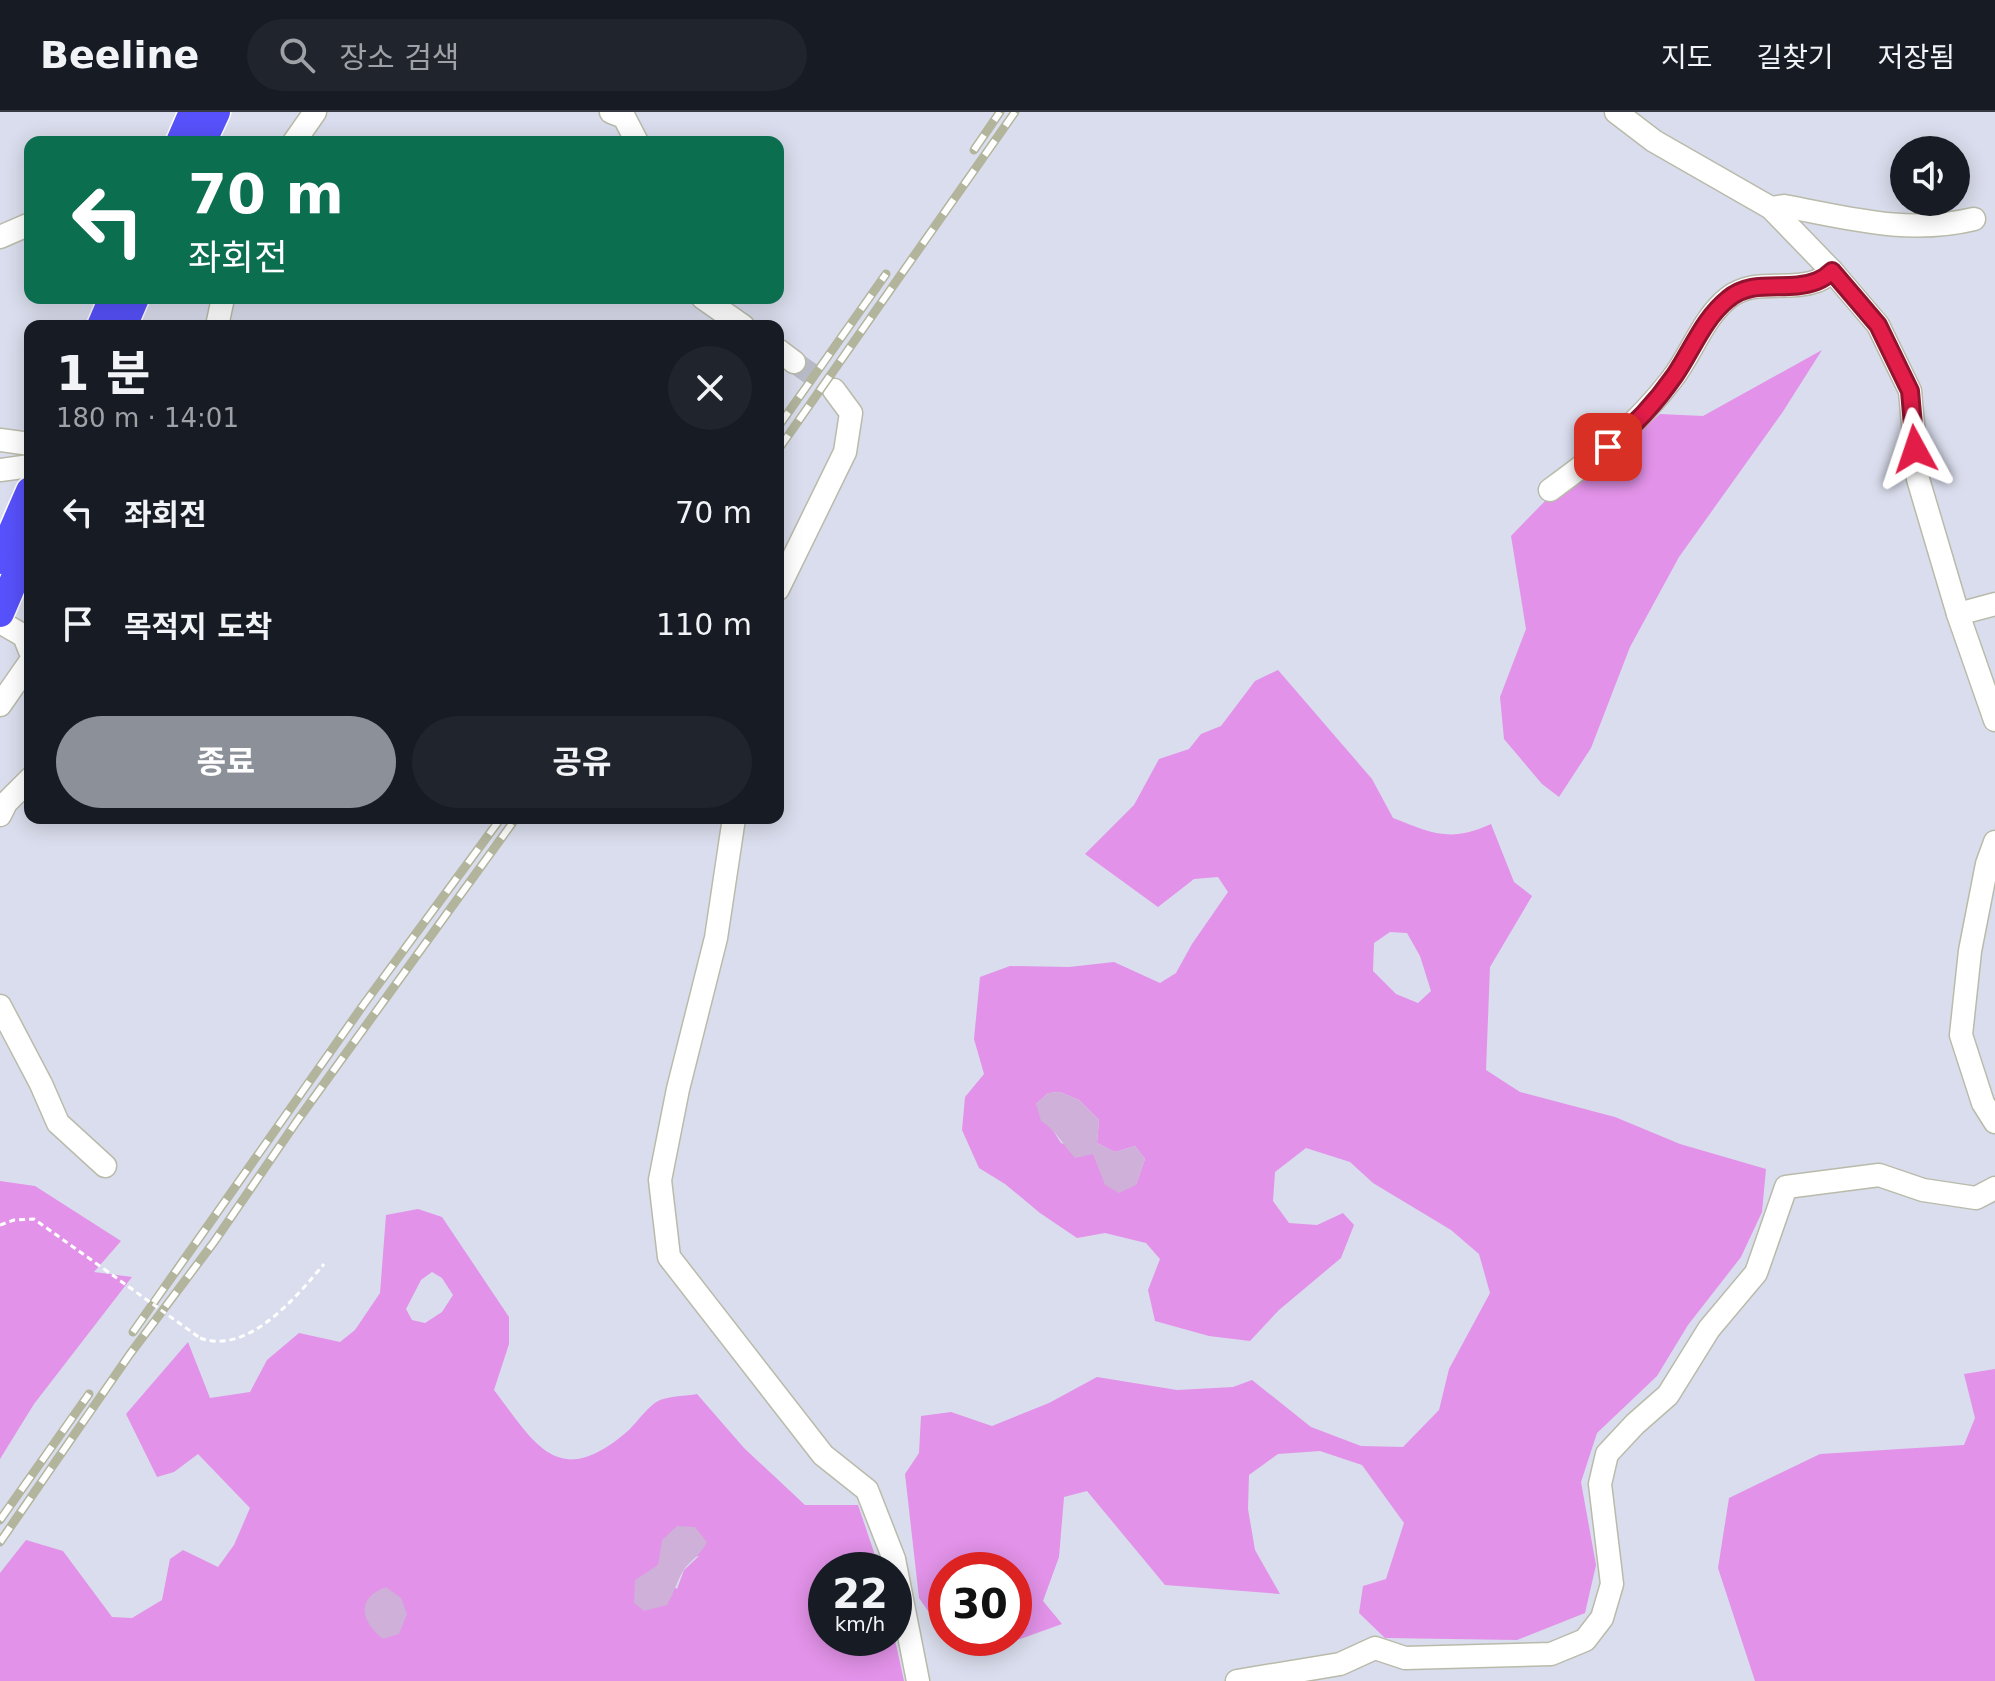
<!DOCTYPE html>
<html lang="ko">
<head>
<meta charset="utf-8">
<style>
	:root { --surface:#171b24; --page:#20242c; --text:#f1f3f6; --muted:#9ea1a6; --line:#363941; --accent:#8c9099 }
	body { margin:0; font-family:"DejaVu Sans","Noto Sans KR",sans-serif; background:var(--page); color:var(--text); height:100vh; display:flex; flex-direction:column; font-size:30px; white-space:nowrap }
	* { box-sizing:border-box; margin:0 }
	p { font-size:26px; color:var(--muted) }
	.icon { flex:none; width:44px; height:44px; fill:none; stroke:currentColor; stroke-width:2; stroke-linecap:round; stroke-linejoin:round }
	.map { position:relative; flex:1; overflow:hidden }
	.drawer { position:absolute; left:24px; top:208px; width:760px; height:504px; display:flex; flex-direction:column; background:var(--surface); border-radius:16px; box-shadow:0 4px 20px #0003 }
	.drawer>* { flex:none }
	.top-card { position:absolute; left:24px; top:24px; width:760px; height:168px; border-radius:16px; box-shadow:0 4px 20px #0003; background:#0b6e4f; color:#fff; overflow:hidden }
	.controls { position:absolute; left:1890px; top:24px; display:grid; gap:16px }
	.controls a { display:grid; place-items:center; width:80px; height:80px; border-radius:50%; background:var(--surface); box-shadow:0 4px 20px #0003; font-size:40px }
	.speed { position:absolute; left:808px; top:1440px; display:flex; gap:16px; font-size:40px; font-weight:700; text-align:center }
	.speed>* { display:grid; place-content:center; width:104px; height:104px; border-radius:50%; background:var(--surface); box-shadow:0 4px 20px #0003; line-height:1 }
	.speed small { font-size:20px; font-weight:400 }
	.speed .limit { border:12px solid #d22; background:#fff; color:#111 }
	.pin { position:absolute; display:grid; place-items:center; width:68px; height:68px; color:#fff; margin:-34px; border-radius:16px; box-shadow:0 4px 12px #0006 }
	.me { position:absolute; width:88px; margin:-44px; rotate:355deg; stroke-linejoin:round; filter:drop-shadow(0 0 6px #0008) }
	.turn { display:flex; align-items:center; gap:28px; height:168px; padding:0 32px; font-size:36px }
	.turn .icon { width:104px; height:104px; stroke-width:2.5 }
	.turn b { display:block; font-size:56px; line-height:68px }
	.round { display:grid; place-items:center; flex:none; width:84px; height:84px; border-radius:42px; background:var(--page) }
	.overview { display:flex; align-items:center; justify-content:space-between; height:136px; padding:0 32px }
	h1 { font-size:48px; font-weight:700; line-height:60px }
	.primary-button { display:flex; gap:16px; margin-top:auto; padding:16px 32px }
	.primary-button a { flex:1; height:92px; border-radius:48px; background:var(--accent); color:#fff; font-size:32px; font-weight:700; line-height:92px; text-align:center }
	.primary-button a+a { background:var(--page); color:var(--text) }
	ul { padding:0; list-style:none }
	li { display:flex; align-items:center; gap:24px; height:112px; padding:0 32px }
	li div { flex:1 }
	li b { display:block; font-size:30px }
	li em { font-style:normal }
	header { display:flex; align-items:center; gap:48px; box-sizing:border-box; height:112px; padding:0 40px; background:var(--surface); border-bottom:2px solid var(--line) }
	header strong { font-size:38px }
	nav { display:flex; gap:44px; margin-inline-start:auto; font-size:28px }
	.search { width:560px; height:72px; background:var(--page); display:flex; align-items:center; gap:20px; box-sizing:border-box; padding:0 28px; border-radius:44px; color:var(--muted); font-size:30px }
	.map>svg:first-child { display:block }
	.green { fill:#e292e8; fill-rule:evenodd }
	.cemetery { fill:#cfb0d8 }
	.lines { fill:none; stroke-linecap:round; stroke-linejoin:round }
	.minor-tunnel { stroke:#b7b9c6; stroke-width:22; stroke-dasharray:22 11; stroke-linecap:butt }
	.minor-casing { stroke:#b9bbaa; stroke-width:25 }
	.major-casing { stroke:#fff; stroke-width:31 }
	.path { stroke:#fff; stroke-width:3; stroke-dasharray:6 4; stroke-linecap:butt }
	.minor { stroke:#fff; stroke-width:22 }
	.major { stroke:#5751fb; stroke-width:28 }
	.rail-casing { stroke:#b2b59c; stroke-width:9 }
	.rail { stroke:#fff; stroke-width:6; stroke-dasharray:18; stroke-linecap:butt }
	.path-bridge { stroke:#fff; stroke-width:3; stroke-dasharray:6 4; stroke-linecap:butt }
	.route-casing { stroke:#92132f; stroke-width:20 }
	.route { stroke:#e11d48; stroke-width:14 }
</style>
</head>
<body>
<header>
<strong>Beeline</strong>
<div class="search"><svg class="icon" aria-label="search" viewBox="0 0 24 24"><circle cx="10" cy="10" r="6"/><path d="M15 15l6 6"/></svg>장소 검색</div>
<nav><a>지도</a><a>길찾기</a><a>저장됨</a></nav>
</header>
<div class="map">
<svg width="1995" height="1569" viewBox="0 0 1995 1569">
	<rect width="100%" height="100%" fill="#dadded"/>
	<g class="green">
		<polygon points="1822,238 1782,301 1679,445 1630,535 1591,636 1559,685 1542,672 1504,627 1500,585 1526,517 1511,424 1545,389 1623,334 1660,302 1703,304"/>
		<path d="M1278 558 1372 667 1393 706C1432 721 1450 731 1491 712L1514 770 1532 784 1490 855 1486 958 1520 980 1615 1005 1680 1032 1766 1057 1762 1100 1741 1145 1688 1213 1657 1264 1597 1321 1581 1370 1596 1453 1585 1501 1517 1528 1385 1526 1359 1501 1363 1474 1386 1467 1404 1411 1362 1353 1320 1339 1278 1342 1249 1363 1248 1397 1255 1438 1280 1482 1165 1473 1087 1379 1064 1385 1059 1445 1043 1489 1062 1512 998 1535 966 1526H1014V1458H946V1520L942 1519 919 1486 905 1362 919 1341 921 1304 951 1300 992 1314 1049 1291 1097 1265 1177 1278 1233 1275 1252 1268 1311 1315 1361 1334 1403 1335 1439 1298 1449 1257 1490 1181 1479 1142 1451 1118 1373 1071 1350 1050 1306 1036 1275 1060 1273 1089 1289 1111 1317 1113 1343 1101 1354 1113 1341 1146 1279 1198 1250 1229 1209 1224 1155 1209 1148 1178 1160 1147 1146 1131 1105 1121 1077 1126 1040 1101 1005 1072 979 1056 962 1018 965 985 984 962 974 927 980 865 1010 854 1069 855 1114 850 1160 871 1176 861 1192 832 1228 780 1218 765 1194 767 1158 795 1085 742 1134 693 1159 647 1189 637 1201 622 1221 614 1255 569ZM1390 820 1407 821 1420 844 1431 879 1418 891 1396 882 1373 859 1374 831ZM1060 980 1079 988 1099 1008 1097 1031 1115 1040 1135 1034 1145 1047 1136 1073 1098 1053 1093 1042 1061 1031 1036 992 1048 981Z"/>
		<polygon points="0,1069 35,1074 121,1129 94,1160 132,1165 34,1292 0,1347"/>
		<path d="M418 1097 442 1105 509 1205V1232L494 1278C537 1335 559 1379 629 1318 638 1309 649 1293 660 1288 671 1284 686 1284 697 1282L744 1336 805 1393H858L880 1458H826V1526H894V1523L904 1569H0V1461L26 1428 63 1439 112 1505 132 1506 162 1488 170 1447 183 1438 218 1455 234 1433 250 1396 198 1342 174 1360 157 1365 126 1302 188 1230 210 1286 250 1280 267 1248 299 1221 340 1230 355 1218 380 1181 386 1103ZM432 1160 442 1166 453 1183 442 1200 425 1211 412 1208 406 1197 421 1168ZM699 1444 684 1458 677 1477 650 1459 658 1453Z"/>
		<polygon points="1995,1257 1995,1569 1755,1569 1718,1456 1729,1386 1820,1342 1964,1333 1975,1306 1964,1262"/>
	</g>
	<g class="cemetery">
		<path d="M1060 980 1079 988 1099 1008 1097 1031 1115 1040 1135 1034 1145 1047 1136 1073 1119 1081 1105 1073 1093 1042 1075 1046C1063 1033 1056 1018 1041 1009L1036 992 1048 981Z"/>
		<path d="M677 1414 695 1415 707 1430C701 1442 693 1447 685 1456 679 1464 673 1483 667 1493L644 1499 634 1491 635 1468 658 1453 662 1428Z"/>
		<path d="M386 1475 401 1486 407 1502 399 1522 383 1527C361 1510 355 1486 386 1475Z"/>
	</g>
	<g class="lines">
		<polyline class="minor-tunnel" points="794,250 834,278"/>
		<g class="minor-casing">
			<g id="minor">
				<polyline points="611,0 624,5 637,30"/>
				<polyline points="1616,0 1654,29 1771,96 1832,159 1878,213 1910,279 1918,367 1958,502 1995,608"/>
				<polyline points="294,30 315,0"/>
				<path d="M1771 96 1784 94C1849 106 1908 123 1974 107"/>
				<polyline points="0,125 30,112"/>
				<polyline points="703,186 743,214"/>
				<polyline points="217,214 223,186"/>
				<polyline points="778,238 794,250"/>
				<polyline points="0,328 30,332"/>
				<polyline points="0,358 30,354"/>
				<path d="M1550 378C1598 343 1636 314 1672 267 1692 241 1703 206 1728 186 1755 165 1787 180 1817 169 1822 167 1828 163 1832 159"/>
				<polyline points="778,477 845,340 851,301 834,278"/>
				<polyline points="1958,502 1995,492"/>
				<polyline points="0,510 24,524 30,539"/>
				<polyline points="0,593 30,550"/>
				<polyline points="0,703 6,691 30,667"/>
				<polyline points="734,706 716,826 678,977 660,1068 669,1145 823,1343 867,1378 894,1447 918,1569"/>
				<polyline points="1995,730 1987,752 1970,839 1961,923 1983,991 1995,1010"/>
				<polyline points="0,894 41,972 58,1011 105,1054"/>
				<polyline points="1237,1569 1340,1552 1375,1536 1405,1546 1551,1542 1585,1528 1602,1506 1612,1472 1600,1372 1607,1342 1635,1312 1668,1283 1709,1217 1756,1161 1786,1075 1879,1063 1923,1078 1976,1086 1995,1076"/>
			</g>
		</g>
		<g class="major-casing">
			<g id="major">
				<polyline points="180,30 193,0"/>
				<polyline points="202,30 216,0"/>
				<polyline points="101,214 113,186"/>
				<polyline points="123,214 135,186"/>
				<polyline points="0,448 30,379"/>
				<polyline points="0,501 30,431"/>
			</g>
		</g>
		<g class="path">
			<polyline points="0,1113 14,1108 34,1107 104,1157"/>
			<path d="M200 1226C248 1244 297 1184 324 1152"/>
		</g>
		<use href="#minor" class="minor"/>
		<use href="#major" class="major"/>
		<g class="rail-casing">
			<g id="rail">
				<polyline points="974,38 1000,0"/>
				<polyline points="778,315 886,162"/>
				<polyline points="778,338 1015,0"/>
				<polyline points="133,1220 364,892 501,706"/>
				<polyline points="0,1408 89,1282"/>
				<polyline points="0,1430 130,1242 214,1130 297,1009 516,706"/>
			</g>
		</g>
		<use href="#rail" class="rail"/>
		<polyline class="path-bridge" points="104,1157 200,1226"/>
	</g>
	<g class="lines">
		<g class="route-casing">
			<path id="route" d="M1608 335C1633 315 1657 289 1675 263 1692 238 1704 206 1728 187 1754 165 1787 181 1817 169 1822 167 1828 163 1832 159L1878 213 1910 279 1915 337"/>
		</g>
		<use href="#route" class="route"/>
	</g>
</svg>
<div class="controls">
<a><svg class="icon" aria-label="sound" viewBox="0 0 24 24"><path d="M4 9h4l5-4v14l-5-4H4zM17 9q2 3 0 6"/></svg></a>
</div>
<div class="speed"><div>22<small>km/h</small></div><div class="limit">30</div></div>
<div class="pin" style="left:1608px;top:335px;background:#d93025"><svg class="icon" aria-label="arrive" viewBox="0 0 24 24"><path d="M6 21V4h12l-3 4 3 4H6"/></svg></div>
<svg class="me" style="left:1915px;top:337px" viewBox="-20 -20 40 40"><path d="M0-17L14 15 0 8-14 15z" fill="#e11d48" stroke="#fff" stroke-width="4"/></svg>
<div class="top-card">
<div class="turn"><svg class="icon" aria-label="left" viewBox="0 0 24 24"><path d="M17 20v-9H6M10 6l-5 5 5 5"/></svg><div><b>70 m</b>좌회전</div></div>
</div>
<section class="drawer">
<div class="overview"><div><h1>1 분</h1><p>180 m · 14:01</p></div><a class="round"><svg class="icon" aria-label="close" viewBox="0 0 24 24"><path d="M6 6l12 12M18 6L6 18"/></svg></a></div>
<ul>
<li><svg class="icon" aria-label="left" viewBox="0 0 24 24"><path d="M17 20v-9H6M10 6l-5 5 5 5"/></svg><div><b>좌회전</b></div><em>70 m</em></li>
<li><svg class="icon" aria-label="arrive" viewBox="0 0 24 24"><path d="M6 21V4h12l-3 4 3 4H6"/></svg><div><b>목적지 도착</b></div><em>110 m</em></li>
</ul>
<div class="primary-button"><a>종료</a><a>공유</a></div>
</section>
</div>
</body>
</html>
